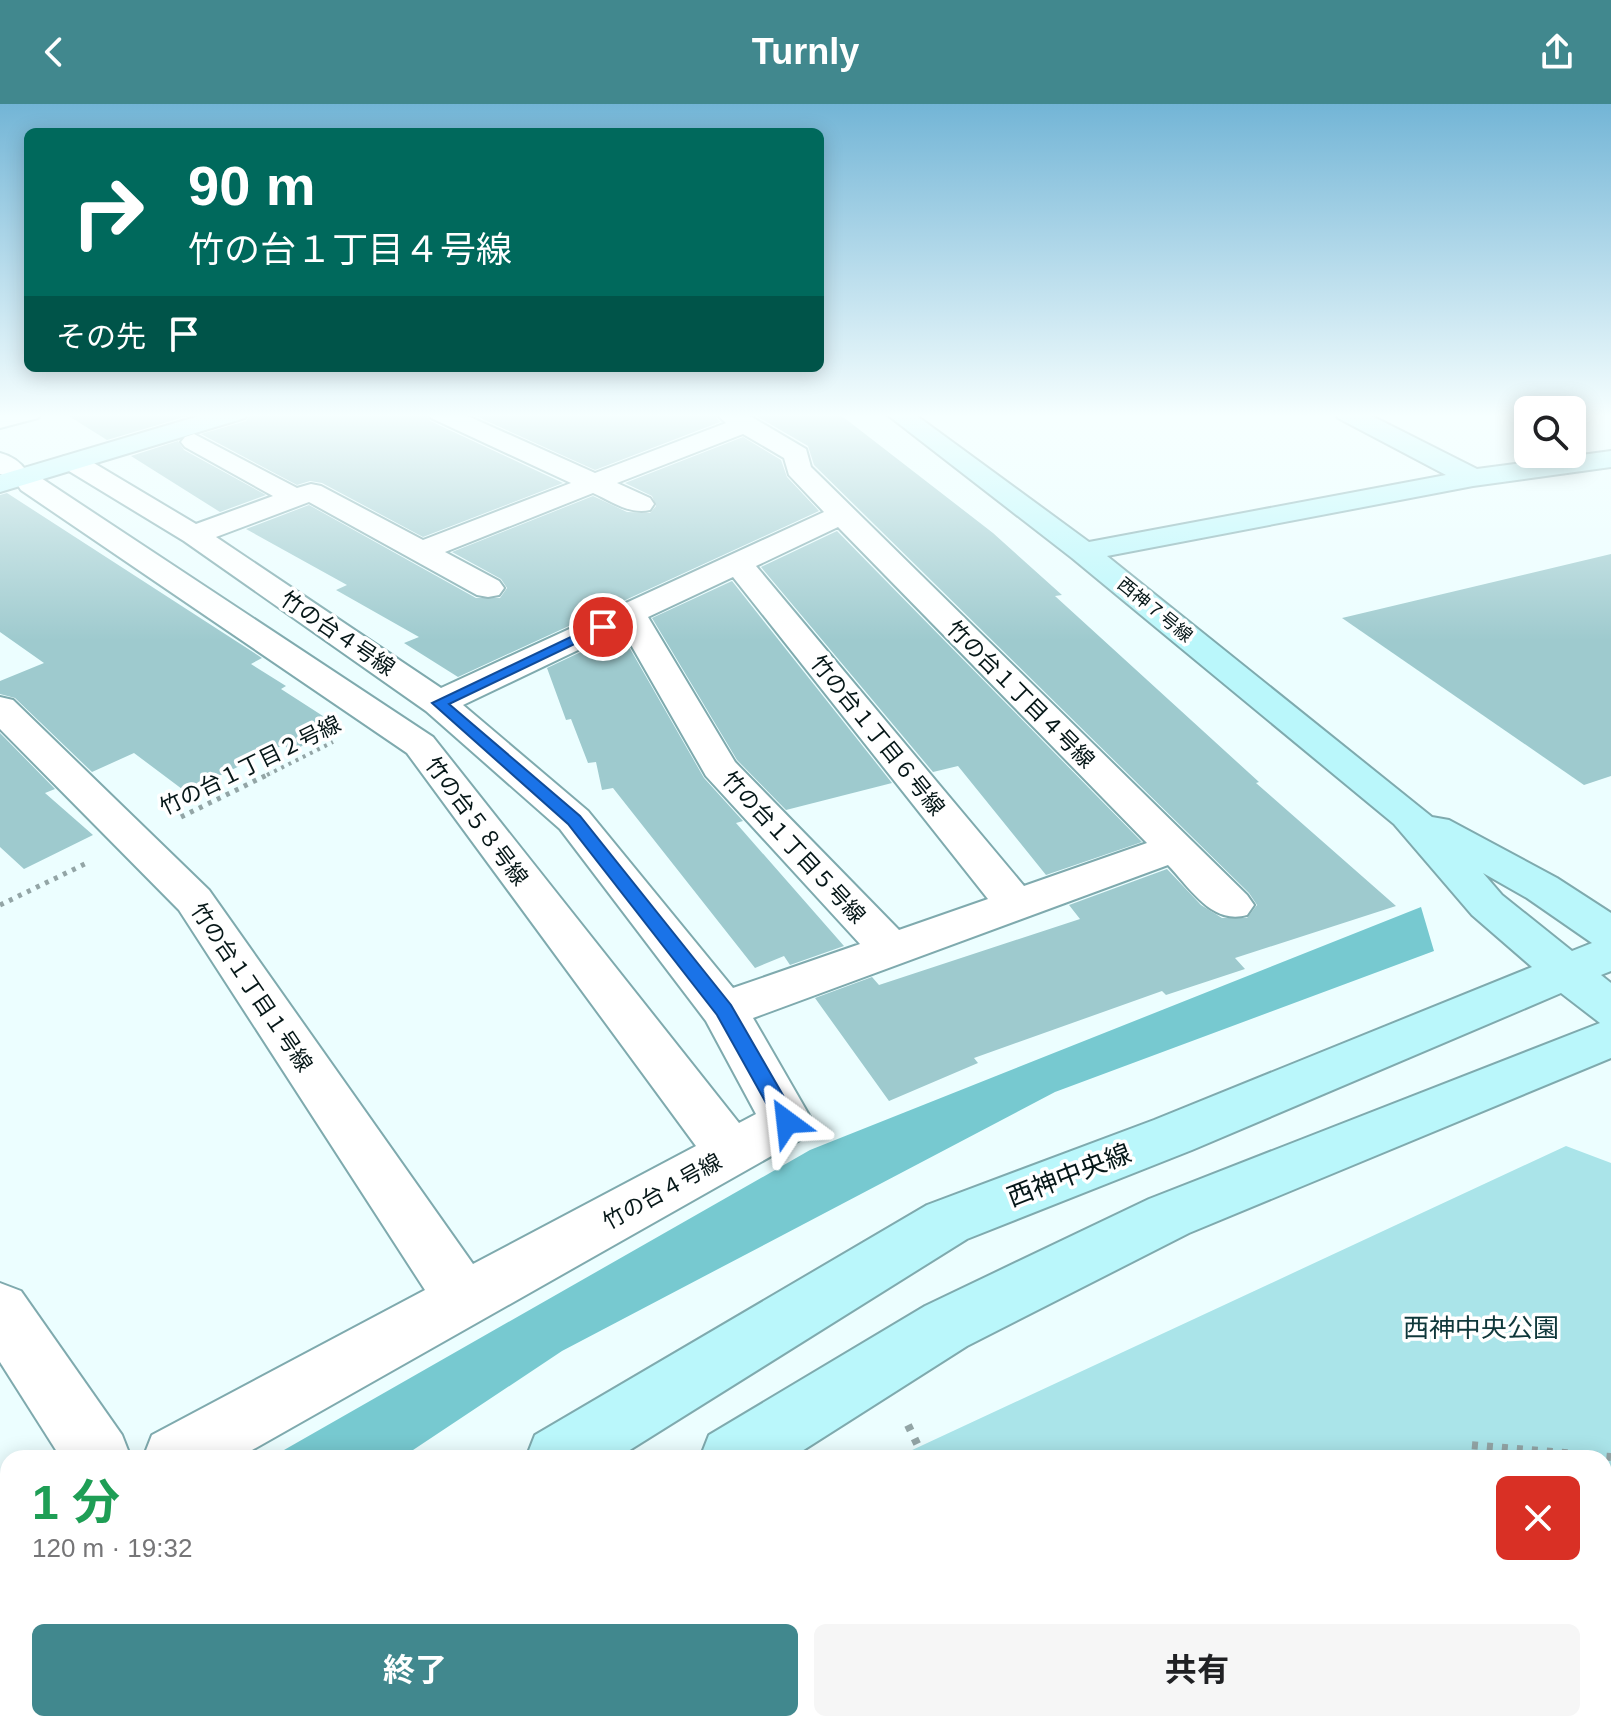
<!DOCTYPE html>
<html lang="ja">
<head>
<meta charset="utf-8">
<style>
	:root { --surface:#fff; --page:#f6f6f6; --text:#202124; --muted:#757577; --accent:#41888e }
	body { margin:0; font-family:Arial,"Noto Sans JP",sans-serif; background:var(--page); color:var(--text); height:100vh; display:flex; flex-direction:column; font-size:30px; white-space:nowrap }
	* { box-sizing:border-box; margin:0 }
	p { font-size:26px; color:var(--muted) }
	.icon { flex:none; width:44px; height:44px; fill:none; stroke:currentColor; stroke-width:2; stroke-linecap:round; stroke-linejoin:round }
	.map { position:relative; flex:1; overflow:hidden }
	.sheet { position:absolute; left:0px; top:1346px; width:1612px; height:282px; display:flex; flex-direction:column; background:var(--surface); border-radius:24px 24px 0 0; box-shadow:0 4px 20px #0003 }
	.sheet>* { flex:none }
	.top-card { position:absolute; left:24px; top:24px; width:800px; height:244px; border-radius:12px; box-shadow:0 4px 20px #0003; background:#00695c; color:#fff; overflow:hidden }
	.controls { position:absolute; left:1514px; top:292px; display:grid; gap:16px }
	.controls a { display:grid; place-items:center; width:72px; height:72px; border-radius:12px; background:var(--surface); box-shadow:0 4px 20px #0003; font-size:40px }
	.pin { position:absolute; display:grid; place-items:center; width:68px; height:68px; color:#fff; margin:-34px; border:4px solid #fff; border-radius:50%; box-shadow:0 2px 8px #0007 }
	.me { position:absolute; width:88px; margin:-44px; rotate:330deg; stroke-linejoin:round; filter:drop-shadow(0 0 6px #0008) }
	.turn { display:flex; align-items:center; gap:28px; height:168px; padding:0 32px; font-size:36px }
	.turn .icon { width:104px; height:104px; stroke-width:2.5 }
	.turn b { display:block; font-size:56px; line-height:68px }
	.then { display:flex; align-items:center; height:76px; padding:0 32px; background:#0003; gap:16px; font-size:30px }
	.round { display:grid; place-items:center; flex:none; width:84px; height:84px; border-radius:12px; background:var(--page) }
	.headline { display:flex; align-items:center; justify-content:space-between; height:136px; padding:0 32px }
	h1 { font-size:48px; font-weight:700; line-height:60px; color:#1e9e55 }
	.primary-button { display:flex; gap:16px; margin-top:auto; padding:16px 32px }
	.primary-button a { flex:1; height:92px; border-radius:12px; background:var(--accent); color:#fff; font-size:32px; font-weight:700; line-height:92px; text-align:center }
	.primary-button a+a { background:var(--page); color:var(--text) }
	header { display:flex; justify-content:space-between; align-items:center; height:104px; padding:0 32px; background:var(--accent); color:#fff; font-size:36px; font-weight:700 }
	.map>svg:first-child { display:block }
	.green { fill:#aae4e9 }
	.forest { fill:#77c9d0 }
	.building { fill:#9ecace }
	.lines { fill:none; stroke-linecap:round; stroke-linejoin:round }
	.street-casing { stroke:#7faaae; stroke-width:4 }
	.secondary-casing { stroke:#7faaae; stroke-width:4 }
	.path-far2 { stroke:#93a5a6; stroke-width:4; stroke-dasharray:3 5; stroke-linecap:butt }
	.path-far1 { stroke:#93a5a6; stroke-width:5; stroke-dasharray:4 6; stroke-linecap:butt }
	.path { stroke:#93a5a6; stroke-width:8; stroke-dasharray:6 9; stroke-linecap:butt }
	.street { fill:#fff; fill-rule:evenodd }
	.secondary { fill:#baf7fb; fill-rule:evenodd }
	.route { fill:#1a73e8; stroke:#114b97; stroke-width:2 }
	.labels { text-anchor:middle; stroke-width:7; stroke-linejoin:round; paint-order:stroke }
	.far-street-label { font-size:18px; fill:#061718; stroke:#fff }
	.street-label { font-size:22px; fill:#061718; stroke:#fff }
	.near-street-label { font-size:26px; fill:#061718; stroke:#fff }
	.near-park-label { font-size:26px; fill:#0e373a; stroke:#fff }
</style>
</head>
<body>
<header><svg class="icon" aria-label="back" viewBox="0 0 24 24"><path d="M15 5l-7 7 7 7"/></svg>Turnly<svg class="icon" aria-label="share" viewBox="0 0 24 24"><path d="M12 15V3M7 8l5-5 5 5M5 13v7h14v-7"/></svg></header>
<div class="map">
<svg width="1611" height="1627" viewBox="0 0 1611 1627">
	<rect width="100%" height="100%" fill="#ecfeff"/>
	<polygon class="green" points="1566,1042 1611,1059 1611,1627 1012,1627 1009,1620 1604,1620 1604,1354 895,1354"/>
	<g class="forest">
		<polygon points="1421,803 1434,847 1055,988 562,1247 401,1354 270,1354 810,1046"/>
		<polygon points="8,1515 8,1615 0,1621 0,1521"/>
	</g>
	<g class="building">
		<polygon points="64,309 198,309 107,336"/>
		<polygon points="251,309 425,309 430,317 563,379 423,433 322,379 310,377 297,381 201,330 246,317"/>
		<polygon points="469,309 712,309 720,318 595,366"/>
		<polygon points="751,309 838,309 993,429 1062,491 1055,492 1259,678 1256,679 1396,802 1235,854 1245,865 1166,891 1162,887 974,954 978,959 889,997 815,894 872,873 879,881 1080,815 1069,801 1167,765 1201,801 1222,814 1247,814 1257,801 1249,789 814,361 808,342"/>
		<polygon points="743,333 781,356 787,373 819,407 458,573 404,539 419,533 336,486 347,481 246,425 309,401 476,494 500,494 507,484 501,475 452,448 593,392 627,408 650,409 656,402 652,392 625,379"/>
		<polygon points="178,337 184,346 266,391 220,408 131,352"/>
		<polygon points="7,389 262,554 251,560 286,582 281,585 340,623 292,647 283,641 186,688 134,649 92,668 15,594 0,590 0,577 44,559 0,528 0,391"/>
		<polygon points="837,427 1142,738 1046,771 958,662 933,668 761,463"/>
		<polygon points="1611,450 1611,672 1584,681 1342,514"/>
		<polygon points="732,477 892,679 786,706 737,656 652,514"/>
		<polygon points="621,529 704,674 743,717 736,719 844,842 790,861 784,852 755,864 613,684 602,686 596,658 588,659 571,615 566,616 547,564"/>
		<polygon points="0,629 55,685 45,689 93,731 24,765 0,743"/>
	</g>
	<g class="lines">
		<g class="street-casing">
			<g id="street">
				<polygon points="0,309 41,309 38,314 0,324"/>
				<path d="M428 309H461L595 369 726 319 715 309H745L806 345 811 363 1247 791 1254 801 1247 811C1212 821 1191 785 1168 761L753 914 813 1018 805 1033 238 1354H143L152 1331 425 1186 179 806 0 625V593L13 596 209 786 473 1160 696 1042 407 649 21 386 17 380 21 374H41L433 633 739 1019 756 1010 706 917 560 725 426 607 184 437 64 364 60 358 64 352H82L196 420 273 392 185 343 181 338 185 333 194 330 297 384 311 380 321 382 423 436 571 379 431 314ZM743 330 784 354 789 371 824 408 441 584 216 433 309 398 477 491 488 493 499 491 504 484 499 477 445 448 593 389C611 397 630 411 650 406L654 400 650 394 617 379ZM838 423 1147 739 1024 782 756 462ZM733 473 988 795 899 826 735 658 648 513ZM622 525 706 672 860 840 733 884 588 707 463 601Z"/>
				<path d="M0 349C11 352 20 357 26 367L22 373 13 375 0 370Z"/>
				<polygon points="0,1179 21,1187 122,1331 131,1354 61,1354 0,1258"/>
				<polygon points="8,1430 8,1501 0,1505 0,1434"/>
			</g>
		</g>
		<g class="secondary-casing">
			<g id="secondary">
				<polygon points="209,309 248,309 245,314 0,388 0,371"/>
				<path d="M885 309H913L1089 438 1446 371 1338 314 1335 309H1366L1477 365 1611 347V363L1473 382 1107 452 1432 713 1449 716 1557 774 1611 809V867L1601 871 1611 879V954L1189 1129 967 1242 791 1354H700L709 1331 925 1202 1149 1095 1600 919 1561 889 1192 1046 967 1135 617 1354H526L535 1331 927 1101 1154 1016 1532 863 1472 811 1394 720 1072 454ZM1483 769 1527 794 1592 839 1572 847 1502 791Z"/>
				<polygon points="113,1620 196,1620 193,1627 110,1627"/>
				<polygon points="320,1620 401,1620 398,1627 317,1627"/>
			</g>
		</g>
		<polyline class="path-far2" points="267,671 333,638"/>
		<g class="path-far1">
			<polyline points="181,713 271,669"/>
			<polyline points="0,801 89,758"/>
		</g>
		<g class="path">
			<polyline points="908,1321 924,1354"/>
			<polyline points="1471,1354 1470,1341 1611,1353"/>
			<polyline points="1604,1550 1611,1552"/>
			<polyline points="1051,1620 1054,1627"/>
			<polyline points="1060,1627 1070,1620"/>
		</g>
		<use href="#street" class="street"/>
		<use href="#secondary" class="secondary"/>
	</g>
	<linearGradient id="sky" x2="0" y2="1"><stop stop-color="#73b5d6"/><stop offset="0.58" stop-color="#f6ffff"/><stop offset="1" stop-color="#f6ffff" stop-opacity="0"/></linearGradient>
	<rect width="1611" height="537" fill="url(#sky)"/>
	<polygon class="route" points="598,520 610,523 449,600 580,712 731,901 795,1012 798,1018 795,1024 787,1027 780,1024 717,911 568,720 432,599"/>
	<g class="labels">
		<g class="far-street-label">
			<text transform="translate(1155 506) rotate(39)" y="6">西神７号線</text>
		</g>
		<g class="street-label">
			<text transform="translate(338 529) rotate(34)" y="8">竹の台４号線</text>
			<text transform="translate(1021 590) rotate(45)" y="8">竹の台１丁目４号線</text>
			<text transform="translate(878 631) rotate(51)" y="8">竹の台１丁目６号線</text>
			<text transform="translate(250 661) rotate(-26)" y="8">竹の台１丁目２号線</text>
			<text transform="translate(477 717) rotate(53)" y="8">竹の台５８号線</text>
			<text transform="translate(794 743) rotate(47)" y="8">竹の台１丁目５号線</text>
			<text transform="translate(252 883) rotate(56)" y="8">竹の台１丁目１号線</text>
			<text transform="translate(662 1087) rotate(-29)" y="8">竹の台４号線</text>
		</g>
		<g class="near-street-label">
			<text transform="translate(1069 1071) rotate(-21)" y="9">西神中央線</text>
		</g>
		<g class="near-park-label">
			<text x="1481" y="1233">西神中央公園</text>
		</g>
	</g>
</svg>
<div class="controls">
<a><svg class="icon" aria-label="search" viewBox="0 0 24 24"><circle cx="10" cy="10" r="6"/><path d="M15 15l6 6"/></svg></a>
</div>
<div class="pin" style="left:603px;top:523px;background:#d93025"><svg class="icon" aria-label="arrive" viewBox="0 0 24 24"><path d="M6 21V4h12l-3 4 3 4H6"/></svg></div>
<svg class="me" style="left:787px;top:1018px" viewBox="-20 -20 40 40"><path d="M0-17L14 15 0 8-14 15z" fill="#1a73e8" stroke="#fff" stroke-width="4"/></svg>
<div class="top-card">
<div class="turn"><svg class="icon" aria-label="right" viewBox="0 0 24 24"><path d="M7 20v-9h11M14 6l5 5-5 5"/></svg><div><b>90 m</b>竹の台１丁目４号線</div></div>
<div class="then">その先<svg class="icon" aria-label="arrive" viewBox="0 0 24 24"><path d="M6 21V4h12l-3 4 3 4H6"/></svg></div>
</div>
<section class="sheet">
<div class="headline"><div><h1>1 分</h1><p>120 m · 19:32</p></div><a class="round" style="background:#d93025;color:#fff"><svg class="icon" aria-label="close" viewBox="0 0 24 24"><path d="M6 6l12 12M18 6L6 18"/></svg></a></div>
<div class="primary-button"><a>終了</a><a>共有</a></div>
</section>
</div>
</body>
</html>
